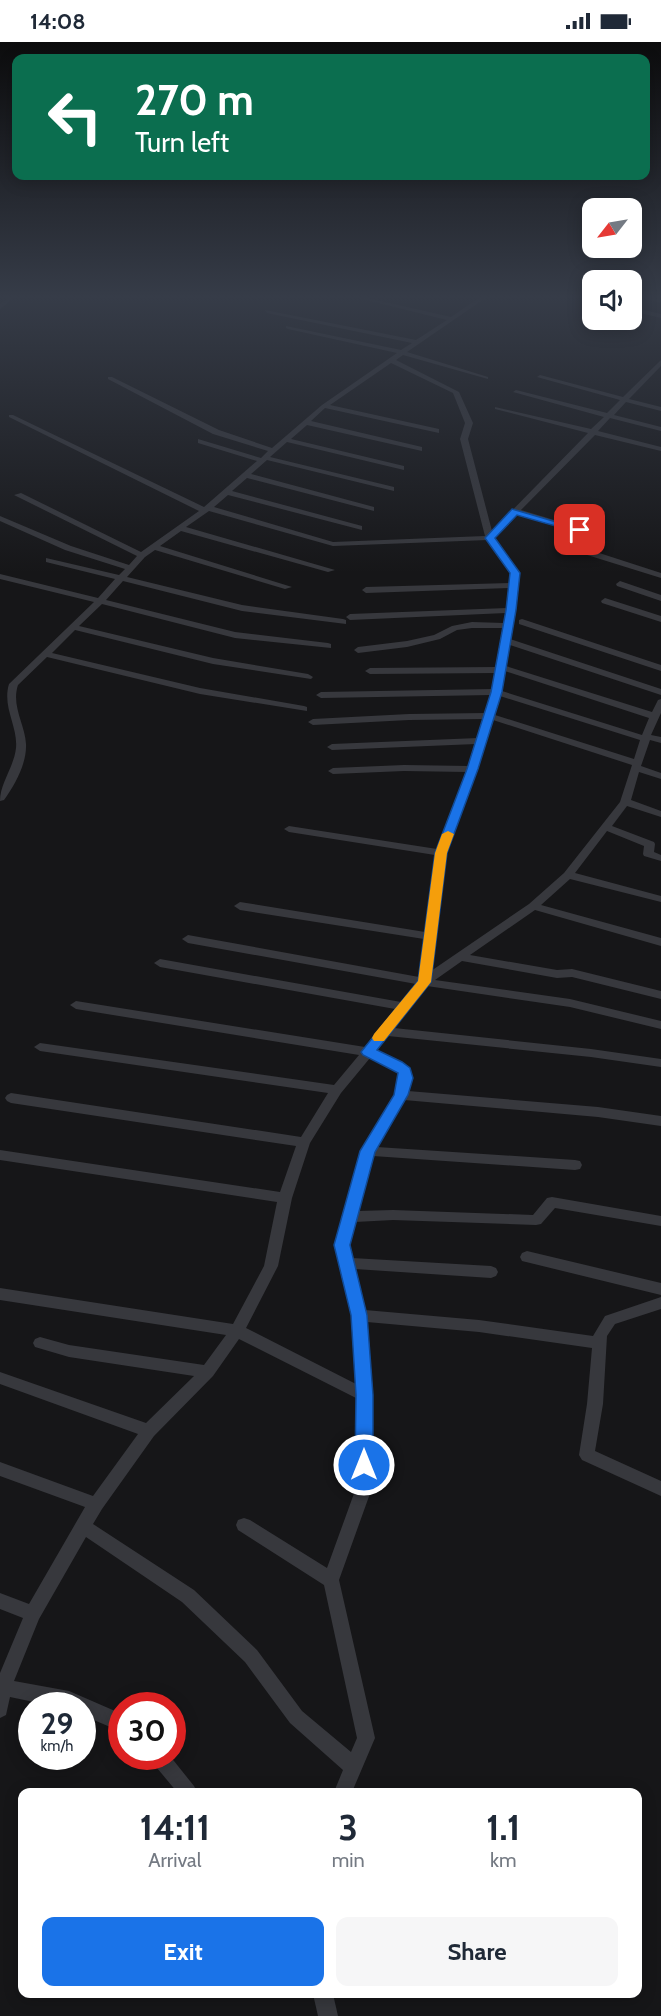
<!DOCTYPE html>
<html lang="en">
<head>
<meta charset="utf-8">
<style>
	:root { --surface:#fff; --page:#f6f6f7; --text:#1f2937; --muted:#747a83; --accent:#1a73e8 }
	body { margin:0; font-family:Cabin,sans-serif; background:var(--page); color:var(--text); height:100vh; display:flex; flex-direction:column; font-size:22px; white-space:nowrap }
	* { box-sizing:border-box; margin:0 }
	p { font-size:20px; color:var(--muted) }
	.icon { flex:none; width:33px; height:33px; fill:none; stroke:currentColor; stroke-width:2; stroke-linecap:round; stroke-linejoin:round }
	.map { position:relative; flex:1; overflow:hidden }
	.panel { position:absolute; left:18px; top:1746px; width:624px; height:210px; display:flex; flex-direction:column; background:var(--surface); border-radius:12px; box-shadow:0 3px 15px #0003 }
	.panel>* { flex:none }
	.top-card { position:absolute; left:12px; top:12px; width:638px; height:126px; border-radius:12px; box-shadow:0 3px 15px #0003; background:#0b6e4f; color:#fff; overflow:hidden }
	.needle { width:39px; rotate:239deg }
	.fabs { position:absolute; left:582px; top:156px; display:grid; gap:12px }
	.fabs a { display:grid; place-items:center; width:60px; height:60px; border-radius:12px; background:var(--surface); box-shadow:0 3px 15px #0003; font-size:30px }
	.speed { position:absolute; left:18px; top:1650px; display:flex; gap:12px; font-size:30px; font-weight:700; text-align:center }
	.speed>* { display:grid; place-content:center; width:78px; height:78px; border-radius:50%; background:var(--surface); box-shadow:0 3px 15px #0003; line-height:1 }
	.speed small { font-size:15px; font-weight:400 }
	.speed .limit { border:9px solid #d22; background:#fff; color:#111 }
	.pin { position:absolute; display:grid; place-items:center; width:51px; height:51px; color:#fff; margin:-26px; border-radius:12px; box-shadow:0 3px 9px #0006 }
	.me { position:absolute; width:66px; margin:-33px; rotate:0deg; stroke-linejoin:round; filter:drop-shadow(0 0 4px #0008) }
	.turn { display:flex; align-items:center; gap:21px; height:126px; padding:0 24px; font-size:27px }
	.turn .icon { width:78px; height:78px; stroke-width:2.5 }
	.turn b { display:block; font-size:42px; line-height:51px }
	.eta { display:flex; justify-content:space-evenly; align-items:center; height:102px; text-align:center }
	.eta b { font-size:36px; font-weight:700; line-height:42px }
	.action { display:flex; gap:12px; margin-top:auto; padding:12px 24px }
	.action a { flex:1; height:69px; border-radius:12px; background:var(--accent); color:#fff; font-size:24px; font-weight:700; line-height:69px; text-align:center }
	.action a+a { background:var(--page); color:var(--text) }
	.status { display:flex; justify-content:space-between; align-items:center; height:42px; padding:0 30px; background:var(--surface); direction:ltr }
	.status svg { height:16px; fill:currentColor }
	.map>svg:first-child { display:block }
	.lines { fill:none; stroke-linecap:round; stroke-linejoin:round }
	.minor { fill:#37383d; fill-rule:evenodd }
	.route { fill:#1a73e8; stroke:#114b97; stroke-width:1.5 }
	.slow { fill:#f59e0b }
</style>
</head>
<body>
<div class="status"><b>14:08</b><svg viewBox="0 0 49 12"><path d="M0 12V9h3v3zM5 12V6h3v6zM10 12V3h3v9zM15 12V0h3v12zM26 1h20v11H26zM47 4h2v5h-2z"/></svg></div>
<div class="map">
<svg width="661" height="1974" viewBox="0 0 661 1974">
	<rect width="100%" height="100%" fill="#161618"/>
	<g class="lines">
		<g class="minor">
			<polygon points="9,255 15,255 0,267 0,262"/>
			<path d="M354 255H363L451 275 480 255H487L407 310 488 335V337L403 313 396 318 459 350 473 381 468 397 492 489 588 391 495 367V365L591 387 604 375 513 350 516 348 607 371 620 358 537 335 540 333 623 355 661 318V324L629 357 661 365V369L626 360 614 373 661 385V389L610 376 598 389 661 405V409L595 393 521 468 604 493V497H598L517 472 494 496 519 531 510 597 661 647V653L510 603 506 624 652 670 658 658 661 657V671L651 693 661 695V701L650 698 641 724 661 731V737L639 730 631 758 661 769V775L627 764 612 784 654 800 655 802 654 810 661 813V819L644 814 643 812 644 804 607 789 575 831 661 854V860L570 837 541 863 661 896V904L535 868 470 913 557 928 572 927 661 949V957L572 935 557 936 462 919 435 938 570 957 661 979V987L570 965 427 944 394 986 591 1007 661 1017V1025L591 1015 388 994 375 1009 409 1026 411 1029 408 1049 598 1065 661 1074V1084L598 1075 404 1058 377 1105 575 1118 580 1119 582 1123 580 1127 575 1128 373 1114 358 1169 393 1168 533 1173 547 1156 552 1155 661 1174V1184L555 1166 541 1182 536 1183 393 1178 355 1180 349 1203 352 1216 491 1224 496 1226 498 1230 496 1234 491 1236 355 1227 365 1268 479 1278 593 1294 605 1274 661 1255V1267L615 1282 607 1294 603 1362 595 1409 661 1439V1454L582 1418 579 1413 587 1362 592 1306 479 1290 367 1280 371 1353 372 1446 339 1538 375 1696 352 1750H334L343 1728 290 1681 245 1620 182 1560 86 1495 39 1577 14 1639 69 1649 122 1672V1690L82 1673V1664H53L10 1655 6 1673 0 1676V1631L23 1576 0 1567V1551L29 1562 85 1465 0 1434V1420L93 1454 138 1392 0 1342V1330L146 1381 194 1334 69 1315 35 1305 33 1301 35 1297 40 1295 69 1303 204 1323 226 1293 0 1258V1246L233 1282 264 1224 277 1160 0 1118V1108L280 1150 296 1104 11 1061 7 1059 5 1056 7 1053 11 1051 301 1095 328 1051 40 1009 34 1005 40 1001 334 1043 359 1013 76 967 70 963 76 959 365 1005 395 967 160 925 154 921 160 917 401 960 416 942 188 901 182 897 188 893 419 935 424 897 240 868 234 864 240 860 425 890 435 813 289 790 284 787 289 784 437 807 467 730 404 729 333 732 328 729 333 726 404 723 469 724 476 702 332 708 327 705 332 702 478 696 484 677 409 678 313 683 308 680 313 677 409 672 486 671 491 653 321 656 316 653 321 650 493 647 496 631 370 632 365 629 370 626 497 625 503 586H472L457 588 440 597 407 605 358 611 354 608 358 605 407 599 434 593 452 584 472 580 504 581 506 571 350 578 346 575 350 572 507 566 509 546 366 551 362 548 366 545 510 541 511 531 488 498 333 504 209 469 186 485 335 528 328 530 181 489 160 504 292 545 285 547 155 508 145 515 127 535 242 563 343 577 346 578V582L242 569 123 539 106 558 235 590 328 601 331 602V606L235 596 102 562 79 584 213 616 308 632 313 635 311 637 213 622 75 588 52 611 200 646 304 664 307 665V669L200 652 47 615 18 643C11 664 25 682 26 702 27 721 15 743 4 758L0 759C0 741 14 725 16 706 18 684 2 665 9 642L94 560 0 537V532L98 556 115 537 46 520V516L119 533 125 527 65 508 0 479V474L71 504 129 523 137 514 14 453 21 451 141 510 199 469 9 375V373H13L204 465 257 419 198 401V397L261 416 268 409 213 392 108 337V335H112L219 388 272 406 322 363 397 311 288 287 286 286V284L401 308 412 301 267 271 265 268 416 298 447 278ZM391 321 453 351 465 381 460 397 485 494 333 500 214 465 228 453 362 488V484L232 449 247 436 374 469V465L251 432 267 418 394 449V445L270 415 287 400 404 428V424L291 397 307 383 422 409V405L311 379 325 366 439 391V387L330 363ZM505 629 649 676 642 693 502 649ZM500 654 640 698 634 717 495 673ZM493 678 632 723 620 760 564 831 529 862 431 929 446 811 478 727ZM370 1016 398 1031 395 1053 362 1109 335 1203 352 1273 356 1342 246 1286 278 1224 292 1156 310 1101 341 1051ZM239 1297 356 1356V1446L327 1526 250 1478 244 1476 238 1478 236 1483 238 1488 324 1543 357 1696 351 1710 302 1669 257 1608 194 1548 93 1482 102 1467 154 1394 213 1334Z"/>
			<polygon points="578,255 592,255 592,259 579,256"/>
			<polygon points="642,255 661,257 661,261 643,256"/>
			<polygon points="632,265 661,272 661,276 632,269"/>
			<polygon points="584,508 590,508 661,531 661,536 584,512"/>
			<polygon points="620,539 661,553 661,559 617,544 616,542"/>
			<polygon points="605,556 661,574 661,580 602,561 601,559"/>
			<polygon points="522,577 661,623 661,629 519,582 519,578"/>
			<polygon points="527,1209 661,1241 661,1253 522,1219 520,1215 522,1211"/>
			<polygon points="149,1714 170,1714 194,1744 197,1750 177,1750 152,1720"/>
			<polygon points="313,1952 333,1952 338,1974 318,1974"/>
		</g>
	</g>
	<linearGradient id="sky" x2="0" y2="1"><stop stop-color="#0c0c0d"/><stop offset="0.48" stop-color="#363c48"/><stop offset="1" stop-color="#363c48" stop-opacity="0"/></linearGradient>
	<rect width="661" height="531" fill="url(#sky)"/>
	<polygon class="route" points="512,467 584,488 580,491 517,473 495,496 520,531 516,568 502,650 478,727 447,811 431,940 377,1008 402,1020 410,1026 413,1036 408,1053 375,1110 350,1203 367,1273 373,1353 373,1423 370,1428 364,1431 357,1428 355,1423 356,1353 351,1273 334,1203 360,1109 394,1053 398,1031 363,1013 361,1010 418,939 435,811 467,727 491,650 506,568 510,531 485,496"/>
	<polygon class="slow" points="448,789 454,792 447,811 431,940 384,999 374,999 372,996 374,992 418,939 435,811 442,792"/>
</svg>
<div class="fabs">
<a><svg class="needle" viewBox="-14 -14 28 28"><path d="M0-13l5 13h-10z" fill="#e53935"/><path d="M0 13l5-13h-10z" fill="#747a83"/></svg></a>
<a><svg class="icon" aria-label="sound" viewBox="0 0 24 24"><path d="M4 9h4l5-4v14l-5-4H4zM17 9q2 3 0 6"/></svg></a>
</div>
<div class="speed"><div>29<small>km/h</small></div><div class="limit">30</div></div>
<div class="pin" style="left:580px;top:488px;background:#d93025"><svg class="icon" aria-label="arrive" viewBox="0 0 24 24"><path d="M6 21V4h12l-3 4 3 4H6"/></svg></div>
<svg class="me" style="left:364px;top:1423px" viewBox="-20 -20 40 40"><circle r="17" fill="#1a73e8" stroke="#fff" stroke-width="3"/><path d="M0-11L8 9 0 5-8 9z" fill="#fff"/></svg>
<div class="top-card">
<div class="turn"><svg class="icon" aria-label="left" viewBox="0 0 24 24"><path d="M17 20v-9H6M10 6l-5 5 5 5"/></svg><div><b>270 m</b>Turn left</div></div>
</div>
<section class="panel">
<div class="eta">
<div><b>14:11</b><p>Arrival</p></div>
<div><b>3</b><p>min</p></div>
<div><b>1.1</b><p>km</p></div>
</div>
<div class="action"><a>Exit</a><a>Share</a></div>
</section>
</div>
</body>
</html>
